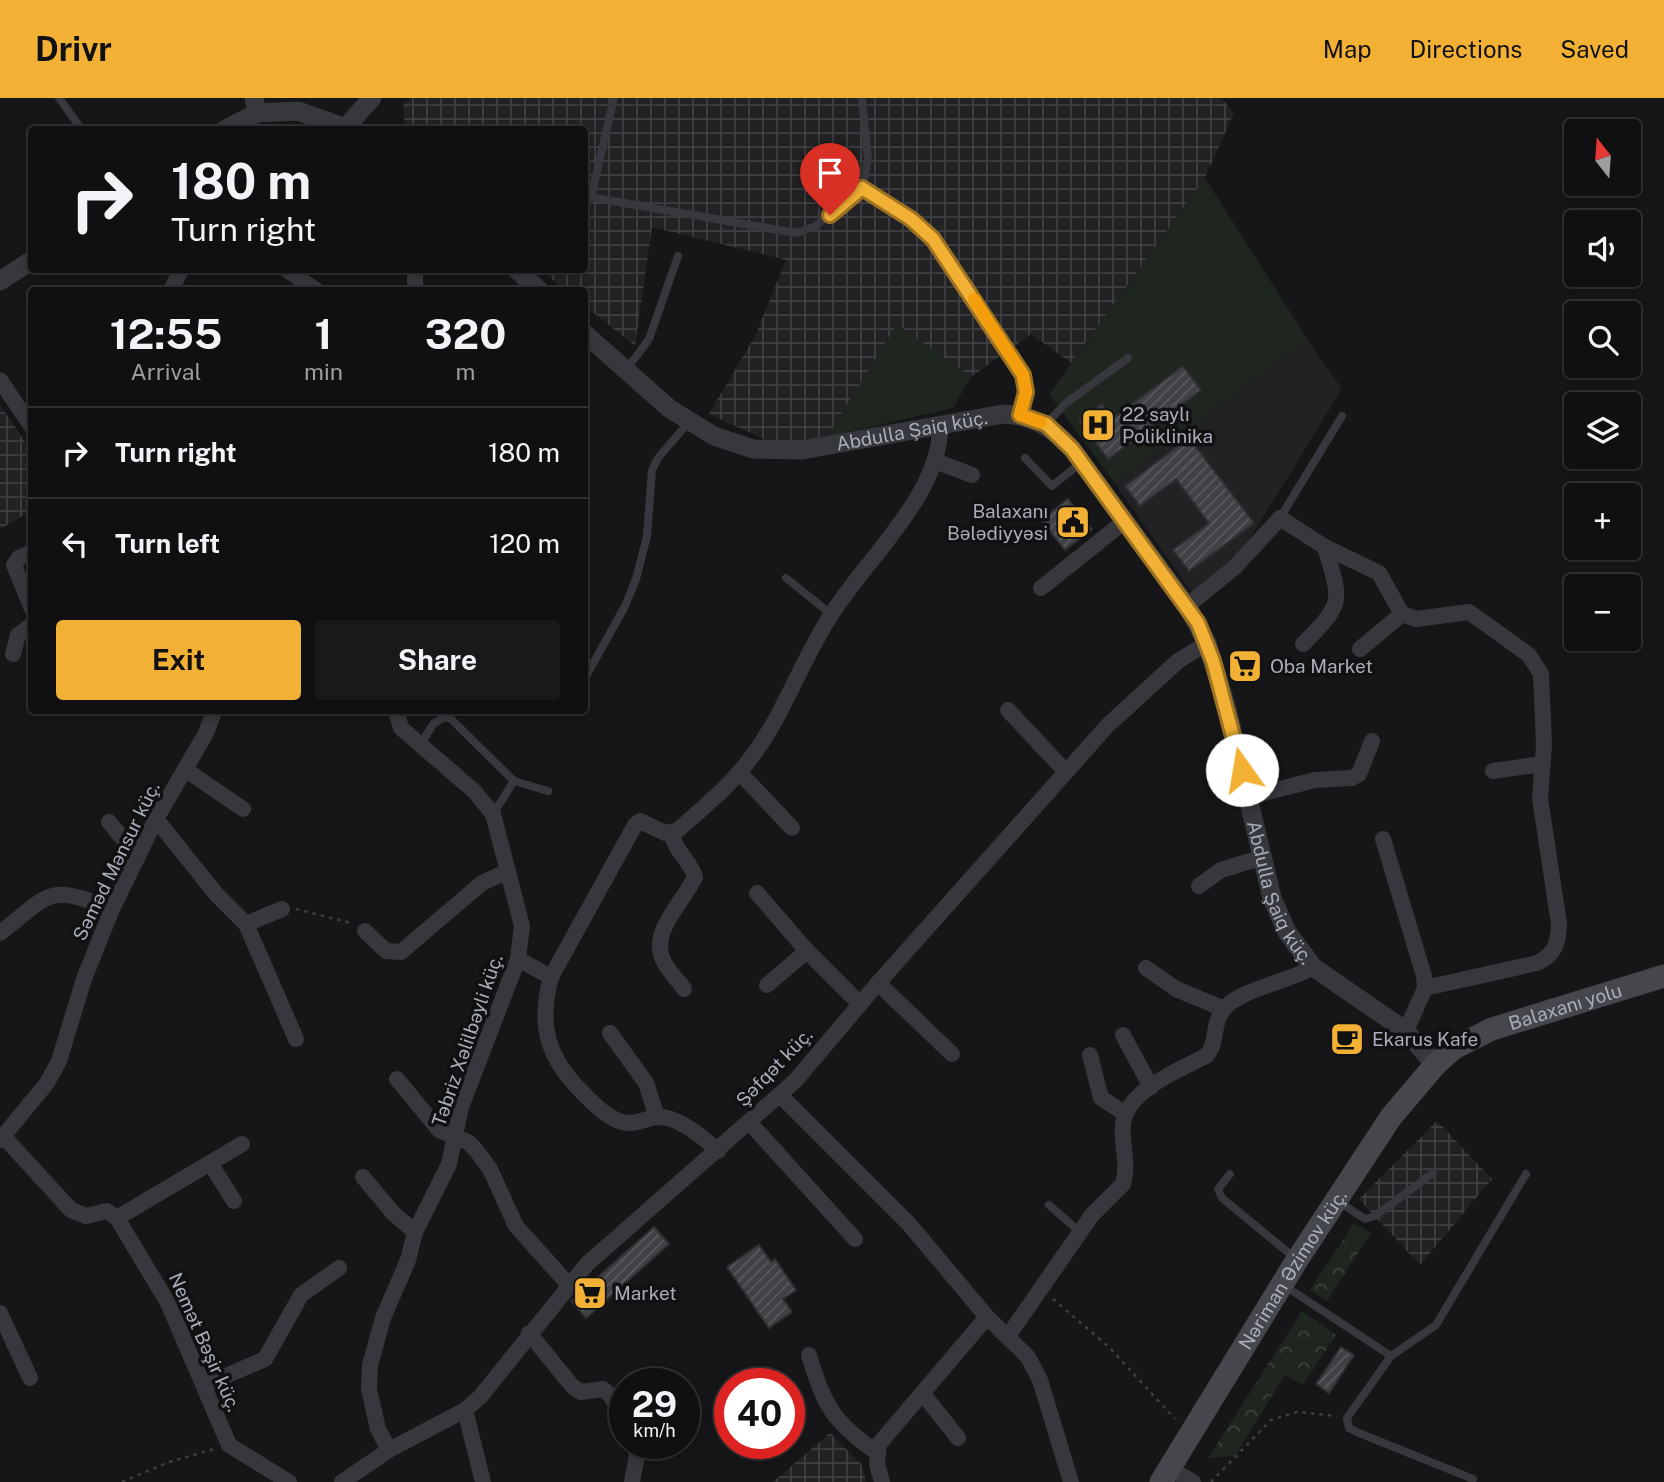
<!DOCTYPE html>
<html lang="en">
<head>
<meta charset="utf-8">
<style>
	:root { --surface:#101012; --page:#19191b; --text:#f1f3f6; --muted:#9c9d9f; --line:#303032; --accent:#f2b134 }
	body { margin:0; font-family:"Public Sans",sans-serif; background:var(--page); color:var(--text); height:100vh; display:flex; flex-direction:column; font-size:26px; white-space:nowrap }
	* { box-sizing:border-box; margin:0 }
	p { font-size:23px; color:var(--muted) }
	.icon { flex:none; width:38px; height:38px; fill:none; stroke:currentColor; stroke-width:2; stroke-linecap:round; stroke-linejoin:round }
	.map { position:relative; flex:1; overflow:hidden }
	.side { position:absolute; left:28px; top:189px; width:560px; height:427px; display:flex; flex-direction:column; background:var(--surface); border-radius:7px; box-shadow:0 4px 10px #0003,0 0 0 2px var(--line) }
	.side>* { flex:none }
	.banner { position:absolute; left:28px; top:28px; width:560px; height:147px; border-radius:7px; box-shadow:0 4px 10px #0003,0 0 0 2px var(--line); background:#101012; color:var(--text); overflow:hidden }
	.needle { width:46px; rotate:343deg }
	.buttons { position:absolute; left:1564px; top:21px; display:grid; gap:14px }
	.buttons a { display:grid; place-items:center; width:77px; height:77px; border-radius:7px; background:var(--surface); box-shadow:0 4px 10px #0003,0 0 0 2px var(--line); font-size:35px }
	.speed { position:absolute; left:609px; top:1270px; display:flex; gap:14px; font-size:35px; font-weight:700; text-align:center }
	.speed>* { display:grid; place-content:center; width:91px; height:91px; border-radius:50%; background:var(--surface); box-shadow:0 4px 10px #0003,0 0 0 2px var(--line); line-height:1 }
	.speed small { font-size:18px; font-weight:400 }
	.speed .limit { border:10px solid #d22; background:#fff; color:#111 }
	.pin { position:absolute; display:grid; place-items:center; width:60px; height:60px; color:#fff; margin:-72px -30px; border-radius:50% 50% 50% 0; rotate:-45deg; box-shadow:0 0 7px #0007 }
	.pin .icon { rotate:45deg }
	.me { position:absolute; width:77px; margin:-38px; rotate:347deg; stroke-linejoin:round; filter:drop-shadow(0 0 5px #0008) }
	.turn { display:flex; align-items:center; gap:24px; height:147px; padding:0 28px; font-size:32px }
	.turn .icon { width:91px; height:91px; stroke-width:2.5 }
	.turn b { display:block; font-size:49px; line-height:60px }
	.eta { display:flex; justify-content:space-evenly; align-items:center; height:119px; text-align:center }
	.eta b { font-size:42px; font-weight:700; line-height:49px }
	.primary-button { display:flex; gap:14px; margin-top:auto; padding:14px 28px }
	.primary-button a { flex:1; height:80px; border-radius:7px; background:var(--accent); color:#111; font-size:28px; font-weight:700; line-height:80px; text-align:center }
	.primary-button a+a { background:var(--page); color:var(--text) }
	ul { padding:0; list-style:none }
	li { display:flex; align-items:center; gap:21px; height:91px; padding:0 28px; border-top:2px solid var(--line) }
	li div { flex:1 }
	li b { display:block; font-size:26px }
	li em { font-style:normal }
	header { display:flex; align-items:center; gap:42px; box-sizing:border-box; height:98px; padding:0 35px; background:var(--accent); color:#111 }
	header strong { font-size:33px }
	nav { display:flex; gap:38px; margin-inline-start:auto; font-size:24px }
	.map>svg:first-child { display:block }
	.built { fill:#222225 }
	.industrial { fill:url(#industrial-grid) }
	.green { fill:#1e261f }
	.forest { fill:url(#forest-crowns) }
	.building { fill:url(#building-hatch); stroke:#303034; stroke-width:2 }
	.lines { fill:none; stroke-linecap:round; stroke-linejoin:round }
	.path { stroke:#3d3f44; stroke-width:2.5; stroke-dasharray:3.5 5; stroke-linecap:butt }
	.service { stroke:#37383d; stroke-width:8 }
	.minor { stroke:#37383d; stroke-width:16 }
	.tertiary { stroke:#37383d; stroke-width:19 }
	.secondary { stroke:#45474d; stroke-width:23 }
	.route-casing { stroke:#9d7322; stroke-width:18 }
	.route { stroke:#f2b134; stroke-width:12 }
	.slow { stroke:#f59e0b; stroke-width:12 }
	.labels { text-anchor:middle; stroke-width:7; stroke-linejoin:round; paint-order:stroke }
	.poi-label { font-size:19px; fill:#a8adb8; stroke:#111113; text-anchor:start }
	.street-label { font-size:19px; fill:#a8adb8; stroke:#111113 }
</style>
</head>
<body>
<header>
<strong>Drivr</strong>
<nav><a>Map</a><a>Directions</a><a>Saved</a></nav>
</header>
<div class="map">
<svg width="1664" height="1384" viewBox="0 0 1664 1384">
	<defs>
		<pattern id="industrial-grid" width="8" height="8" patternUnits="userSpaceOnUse" patternTransform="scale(1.75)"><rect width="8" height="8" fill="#222225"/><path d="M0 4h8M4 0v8" fill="none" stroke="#3f3f43"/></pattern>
		<pattern id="forest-crowns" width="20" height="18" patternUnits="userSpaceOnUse" patternTransform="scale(1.75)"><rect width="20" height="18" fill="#1e261f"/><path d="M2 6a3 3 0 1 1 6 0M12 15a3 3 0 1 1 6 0" fill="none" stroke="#3c433d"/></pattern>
		<pattern id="building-hatch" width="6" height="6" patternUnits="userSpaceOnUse" patternTransform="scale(1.75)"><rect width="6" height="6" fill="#404145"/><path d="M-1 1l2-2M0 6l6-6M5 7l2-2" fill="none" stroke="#595a5e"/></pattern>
	</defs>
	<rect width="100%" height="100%" fill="#161618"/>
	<polygon class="built" points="1308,242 1342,291 1238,460 1192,495 1116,387"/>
	<g class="industrial">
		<polygon points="410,0 1221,0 1234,15 1205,80 1071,265 1031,236 971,279 897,227 827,339 791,344 766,342 709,316 755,238 786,162 652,129 635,248 585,208 584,192 565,192 541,172 584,172 584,32 405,31 403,7"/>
		<polygon points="0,307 32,354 31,413 0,431"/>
		<polygon points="1437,1023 1492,1081 1420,1167 1359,1101"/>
		<polygon points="830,1335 862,1367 866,1384 773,1384"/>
	</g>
	<g class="green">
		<polygon points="1205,80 1308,242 1116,387 1049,296"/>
		<polygon points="897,226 971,279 953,310 827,339"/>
	</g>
	<g class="forest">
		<polygon points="1354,1125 1371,1135 1327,1203 1310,1192"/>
		<polygon points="1302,1213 1336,1237 1303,1287 1285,1277 1235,1358 1208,1360"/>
	</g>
	<g class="building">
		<polygon points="1183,268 1201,292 1108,361 1079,323 1102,306 1112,321"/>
		<polygon points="1189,340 1254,425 1189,473 1173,452 1209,425 1176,381 1140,408 1125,388"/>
		<polygon points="1068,401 1092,431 1065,452 1041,422"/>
		<polygon points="654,1129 669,1146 586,1220 571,1203"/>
		<polygon points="759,1147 771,1164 775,1161 796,1192 783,1201 792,1214 769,1230 727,1169"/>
		<polygon points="1341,1249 1354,1257 1329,1295 1316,1286"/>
	</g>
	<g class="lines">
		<g class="path">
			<polyline points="296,811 351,825"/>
			<polyline points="1053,1201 1110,1250 1175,1321"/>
			<polyline points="122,1384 169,1364 214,1351"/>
			<polyline points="1211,1384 1271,1322 1297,1314 1337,1318"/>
		</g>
		<g class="service">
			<polyline points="59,0 82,32"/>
			<polyline points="862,90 911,121 933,141 1023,277 1026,294 1020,317"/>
			<polyline points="584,98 796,135 814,129 862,90 868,62 862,0"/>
			<polyline points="591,99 614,0"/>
			<polyline points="627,271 649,241 678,158"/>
			<polyline points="1046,326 1066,305 1128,260"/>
			<polyline points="1025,360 1052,388 1082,364"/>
			<polyline points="1280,420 1342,318"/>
			<polyline points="786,480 831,516"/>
			<polyline points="584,582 625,508 636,481 647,438 652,372 658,360 688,325"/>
			<polyline points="420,647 434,625 445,619 451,621 514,683 548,693"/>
			<polyline points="493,716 514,683"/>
			<polyline points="1230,1076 1218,1091 1222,1100 1295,1160"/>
			<polyline points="1339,1104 1365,1121 1375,1118 1433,1075"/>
			<polyline points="1049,1107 1080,1134"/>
			<polyline points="1285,1188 1391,1258"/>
			<polyline points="1473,1381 1359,1335 1349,1330 1347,1320 1391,1258 1436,1227 1526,1076"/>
		</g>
		<g class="minor">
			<polyline points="287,172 316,192"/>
			<polyline points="171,192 181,172"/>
			<polyline points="415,192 415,172"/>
			<polyline points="0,282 32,329"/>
			<polyline points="935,363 972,377"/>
			<polyline points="32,454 19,460 14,467 32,511"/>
			<polyline points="1041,490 1125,423"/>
			<path d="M1187 508 1235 469 1280 420 1325 449 1379 475 1402 516 1416 521 1469 514 1529 557 1541 576 1544 647 1540 700 1559 826C1558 845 1556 856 1537 865L1425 890"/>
			<path d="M1303 546C1345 504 1341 504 1325 449"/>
			<polyline points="1360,551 1402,516"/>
			<polyline points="13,556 18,537 32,527"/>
			<polyline points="1008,612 1066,674"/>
			<polyline points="186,672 243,711"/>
			<polyline points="1493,673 1542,666"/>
			<polyline points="740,675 792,730"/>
			<polyline points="1248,699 1315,682 1352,680 1359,676 1372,643"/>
			<polyline points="156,721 216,796 246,826 296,941"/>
			<polyline points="109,724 138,759"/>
			<path d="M672 735C674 753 690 762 695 779 684 804 648 834 664 864 669 874 678 882 684 891"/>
			<polyline points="1383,741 1424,878 1425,890 1406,933"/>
			<polyline points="1199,788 1221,772 1263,759"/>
			<polyline points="757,795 807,853 860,906"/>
			<polyline points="246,826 282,811"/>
			<polyline points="365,833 386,853 401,854 482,785 508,773"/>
			<path d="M0 835C53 794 46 786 112 811"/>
			<polyline points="518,861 551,879"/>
			<polyline points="1146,870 1176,891 1224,911"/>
			<polyline points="878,885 952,956"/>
			<polyline points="767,887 807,853"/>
			<polyline points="610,935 646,985 657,1019"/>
			<polyline points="1123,937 1151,989"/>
			<polyline points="1090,957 1101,1000 1126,1016"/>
			<polyline points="397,981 439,1032 468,1044 476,1052 490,1071 516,1128 568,1186"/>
			<polyline points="781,998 909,1126 987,1219 1028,1259 1040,1282 1071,1384"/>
			<polyline points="750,1025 855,1141"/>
			<polyline points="3,1038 71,1112 86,1118 107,1113 117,1120 168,1205 229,1347 289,1384"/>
			<polyline points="0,1042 47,985 59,963 84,881 112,811 156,721 205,637 215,612"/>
			<path d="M718 1053C704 1040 678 1018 658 1019 645 1020 635 1028 622 1024 606 1019 594 1006 583 995 547 960 538 927 551 879L635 727 640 723 665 735 678 732C703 710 730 688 750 661 784 617 801 563 831 517 866 461 943 394 940 326"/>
			<polyline points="210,1065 234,1103"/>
			<polyline points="363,1079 393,1115 415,1134"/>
			<polyline points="117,1120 242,1046"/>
			<polyline points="0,1215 30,1280"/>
			<polyline points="529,1235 573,1289 581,1294 603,1291 612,1299 625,1326"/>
			<path d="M1008 1238 1092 1117 1123 1086C1129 1067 1121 1046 1123 1026 1127 992 1179 972 1206 958 1218 945 1212 926 1223 912 1241 890 1287 885 1313 869"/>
			<path d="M809 1257C824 1307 832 1323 876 1354"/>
			<polyline points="205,1287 265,1261 301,1197 339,1170"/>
			<polyline points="923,1296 958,1340"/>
			<polyline points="465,1312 483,1384"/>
			<polyline points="389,1352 378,1331 369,1291 370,1267 383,1220 408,1162 415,1134 449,1066 461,1009 518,861 522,828 493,716 474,693 401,630 396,612"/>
			<polyline points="1170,1371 1193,1384"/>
			<polyline points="342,1384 389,1352 465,1312 480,1299 587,1166 795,983 878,885 1107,628 1178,563 1207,545"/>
			<polyline points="632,1384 637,1358 634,1346"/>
			<polyline points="882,1384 877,1366 879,1346 987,1219"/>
		</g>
		<g class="tertiary">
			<polyline points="254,0 257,15 298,13 351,32"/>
			<polyline points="346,29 372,0"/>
			<polyline points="224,32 257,15"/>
			<polyline points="517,172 539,192"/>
			<polyline points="0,183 32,162"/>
			<path id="s1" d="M584 235 670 311 714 338 753 351 802 352 1003 316C1034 318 1052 329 1072 351L1187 508 1207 545 1227 611 1272 800 1287 834 1313 869 1406 933 1435 967"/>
		</g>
		<path class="secondary" id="s2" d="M1161 1384 1297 1162 1391 1019 1435 967 1454 950 1492 931 1664 878"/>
	</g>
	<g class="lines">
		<g class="route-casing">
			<polyline id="route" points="830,117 862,90 911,121 933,141 1023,277 1026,294 1020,317 1046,326 1072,351 1198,525 1213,563 1242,672"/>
		</g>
		<use href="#route" class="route"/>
		<polyline class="slow" points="974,201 1023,277 1026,294 1020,317 1041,324"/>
	</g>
	<defs>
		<g id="hospital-square" transform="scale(1.75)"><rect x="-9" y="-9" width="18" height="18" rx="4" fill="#f2b134" stroke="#111113"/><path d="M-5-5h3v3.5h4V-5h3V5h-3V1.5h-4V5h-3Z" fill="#111"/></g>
		<g id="civic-square" transform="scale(1.75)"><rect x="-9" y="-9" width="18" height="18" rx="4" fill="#f2b134" stroke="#111113"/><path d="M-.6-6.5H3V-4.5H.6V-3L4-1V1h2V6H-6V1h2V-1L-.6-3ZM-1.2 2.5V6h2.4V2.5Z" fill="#111"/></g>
		<g id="supermarket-square" transform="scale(1.75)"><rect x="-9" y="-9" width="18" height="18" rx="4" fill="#f2b134" stroke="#111113"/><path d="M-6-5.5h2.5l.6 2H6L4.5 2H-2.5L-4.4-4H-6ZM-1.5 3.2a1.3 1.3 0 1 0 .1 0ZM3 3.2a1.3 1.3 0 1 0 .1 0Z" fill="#111"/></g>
		<g id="cafe-square" transform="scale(1.75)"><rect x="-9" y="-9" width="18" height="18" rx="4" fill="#f2b134" stroke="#111113"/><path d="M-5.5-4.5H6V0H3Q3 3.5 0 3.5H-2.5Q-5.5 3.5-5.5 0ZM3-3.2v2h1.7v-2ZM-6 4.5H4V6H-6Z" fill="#111"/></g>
	</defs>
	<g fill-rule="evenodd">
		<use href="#hospital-square" x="1098" y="327"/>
		<use href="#civic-square" x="1073" y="424"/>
		<use href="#supermarket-square" x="1245" y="568"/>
		<use href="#cafe-square" x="1347" y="941"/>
		<use href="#supermarket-square" x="590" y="1195"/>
	</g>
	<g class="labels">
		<g class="poi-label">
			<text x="1122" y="323">22 saylı<tspan x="1122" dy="22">Poliklinika</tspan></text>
			<text x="1048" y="420" text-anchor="end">Balaxanı<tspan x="1048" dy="22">Bələdiyyəsi</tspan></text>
			<text x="1270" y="575">Oba Market</text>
			<text x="1372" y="948">Ekarus Kafe</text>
			<text x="614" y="1202">Market</text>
		</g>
		<g class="street-label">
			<text dy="7" stroke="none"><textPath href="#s1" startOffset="368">Abdulla Şaiq küç.</textPath></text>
			<text transform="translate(116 763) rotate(-64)" y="7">Səməd Mənsur küç.</text>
			<text dy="7" stroke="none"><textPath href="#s1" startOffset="1038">Abdulla Şaiq küç.</textPath></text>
			<text dy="7" stroke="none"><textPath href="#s2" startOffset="644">Balaxanı yolu</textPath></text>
			<text transform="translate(467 942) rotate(-71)" y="7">Təbriz Xəlilbəyli küç.</text>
			<text transform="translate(774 969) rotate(-46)" y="7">Şəfqət küç.</text>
			<text dy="7" stroke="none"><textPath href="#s2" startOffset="250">Nəriman Əzimov küç.</textPath></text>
			<text transform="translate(205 1244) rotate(66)" y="7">Nemət Bəşir küç.</text>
		</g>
	</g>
</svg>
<div class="buttons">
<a><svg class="needle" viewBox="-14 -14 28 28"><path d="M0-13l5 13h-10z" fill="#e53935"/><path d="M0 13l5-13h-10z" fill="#9c9d9f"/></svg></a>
<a><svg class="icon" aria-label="sound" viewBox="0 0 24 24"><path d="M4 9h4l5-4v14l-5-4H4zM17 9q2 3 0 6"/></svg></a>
<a><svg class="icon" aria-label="search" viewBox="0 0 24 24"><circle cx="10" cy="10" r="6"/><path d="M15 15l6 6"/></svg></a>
<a><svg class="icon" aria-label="layers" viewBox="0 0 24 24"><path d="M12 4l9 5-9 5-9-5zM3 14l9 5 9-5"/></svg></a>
<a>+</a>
<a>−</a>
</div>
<div class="speed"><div>29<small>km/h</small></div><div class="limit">40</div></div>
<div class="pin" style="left:830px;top:117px;background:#d93025"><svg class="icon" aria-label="arrive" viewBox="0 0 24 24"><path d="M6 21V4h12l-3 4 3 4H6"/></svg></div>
<svg class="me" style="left:1242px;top:672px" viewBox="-20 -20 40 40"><circle r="19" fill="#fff"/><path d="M0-13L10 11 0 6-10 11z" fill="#f2b134"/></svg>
<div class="banner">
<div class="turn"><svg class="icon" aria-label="right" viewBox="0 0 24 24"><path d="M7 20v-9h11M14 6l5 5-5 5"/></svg><div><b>180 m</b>Turn right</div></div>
</div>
<section class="side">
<div class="eta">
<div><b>12:55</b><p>Arrival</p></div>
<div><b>1</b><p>min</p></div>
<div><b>320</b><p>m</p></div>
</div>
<ul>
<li><svg class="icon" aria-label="right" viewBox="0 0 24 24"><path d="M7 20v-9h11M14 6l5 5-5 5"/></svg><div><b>Turn right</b></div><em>180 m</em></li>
<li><svg class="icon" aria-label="left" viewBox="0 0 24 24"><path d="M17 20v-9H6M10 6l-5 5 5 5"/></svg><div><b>Turn left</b></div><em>120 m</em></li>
</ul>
<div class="primary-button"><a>Exit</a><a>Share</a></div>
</section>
</div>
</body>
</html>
